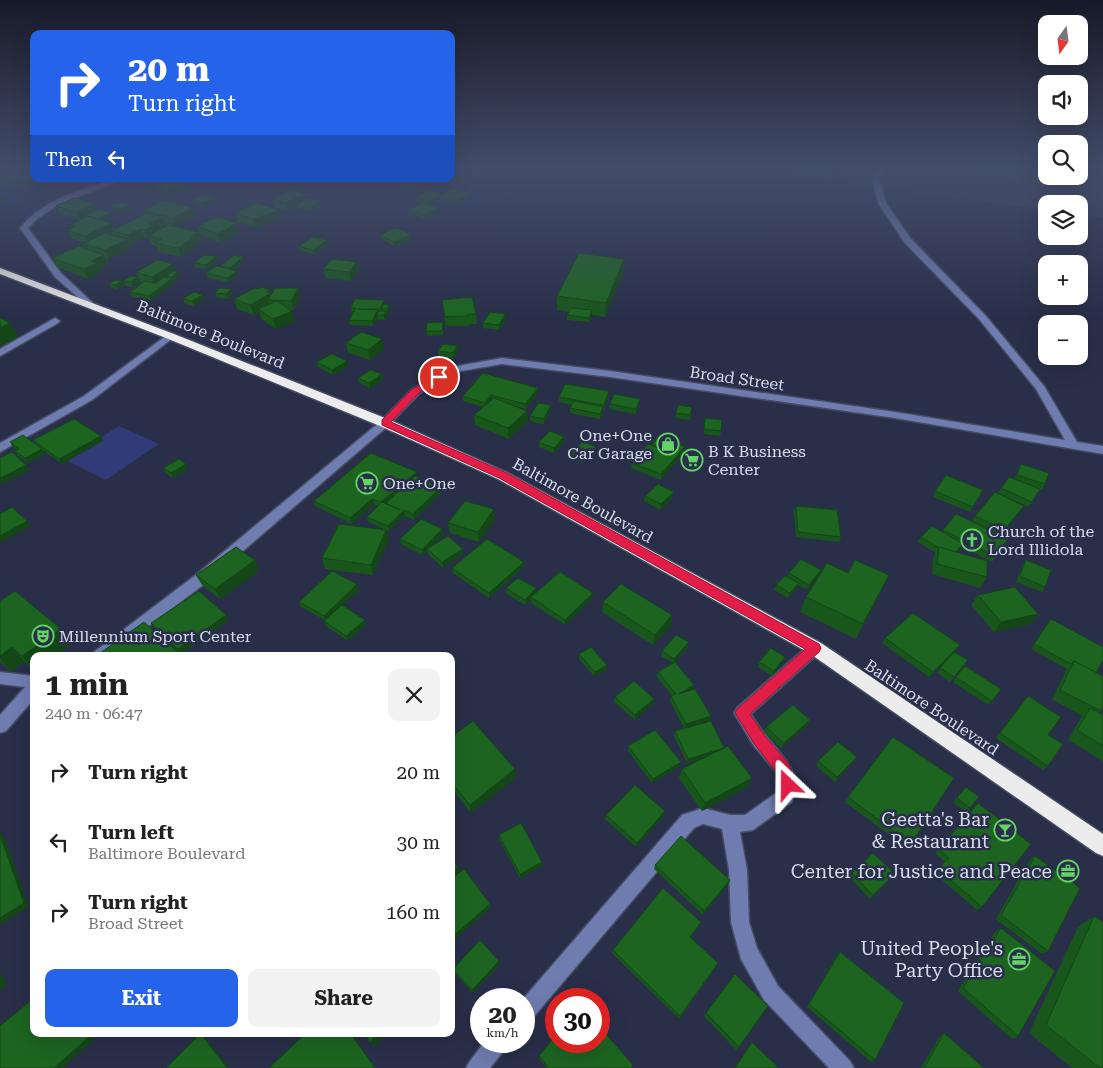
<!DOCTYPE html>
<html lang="en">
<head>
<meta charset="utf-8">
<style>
	:root { --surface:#fff; --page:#f2f2f2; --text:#222; --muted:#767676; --accent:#2563eb }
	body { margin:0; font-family:"Roboto Serif",serif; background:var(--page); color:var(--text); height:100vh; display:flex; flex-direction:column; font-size:19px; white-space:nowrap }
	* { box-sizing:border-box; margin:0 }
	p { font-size:16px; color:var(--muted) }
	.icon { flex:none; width:28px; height:28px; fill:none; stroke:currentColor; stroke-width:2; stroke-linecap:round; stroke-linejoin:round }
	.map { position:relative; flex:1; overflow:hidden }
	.drawer { position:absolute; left:30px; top:652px; width:425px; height:385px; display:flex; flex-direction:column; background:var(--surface); border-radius:10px; box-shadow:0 5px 20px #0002 }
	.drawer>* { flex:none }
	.guide { position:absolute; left:30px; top:30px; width:425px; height:152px; border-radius:10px; box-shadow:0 5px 20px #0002; background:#2563eb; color:#fff; overflow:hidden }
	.needle { width:32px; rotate:194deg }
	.tools { position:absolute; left:1038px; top:15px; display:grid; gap:10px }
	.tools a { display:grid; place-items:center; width:50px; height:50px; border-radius:10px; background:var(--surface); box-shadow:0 5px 20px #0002; font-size:25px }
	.speed { position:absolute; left:470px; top:988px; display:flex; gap:10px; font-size:25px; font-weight:700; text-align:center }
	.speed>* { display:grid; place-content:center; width:65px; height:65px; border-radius:50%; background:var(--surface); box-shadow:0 5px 20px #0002; line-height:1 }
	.speed small { font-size:12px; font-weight:400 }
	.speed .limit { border:8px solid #d22; background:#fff; color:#111 }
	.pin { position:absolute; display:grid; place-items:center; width:42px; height:42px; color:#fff; margin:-21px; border:2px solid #fff; border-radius:50%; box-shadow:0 1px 5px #0007 }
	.me { position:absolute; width:55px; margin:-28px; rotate:337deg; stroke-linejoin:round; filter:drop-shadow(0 0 4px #0008) }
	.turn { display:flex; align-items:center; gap:18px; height:105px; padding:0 15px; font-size:22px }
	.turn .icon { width:65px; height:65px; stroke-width:2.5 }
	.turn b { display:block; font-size:35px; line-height:42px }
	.then { display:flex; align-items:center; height:48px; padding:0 15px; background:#0003; gap:10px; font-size:19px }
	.round { display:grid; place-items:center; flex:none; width:52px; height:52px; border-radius:10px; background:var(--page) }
	.head { display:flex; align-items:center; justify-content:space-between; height:85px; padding:0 15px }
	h1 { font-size:30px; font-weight:700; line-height:38px }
	.primary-button { display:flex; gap:10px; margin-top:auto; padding:10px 15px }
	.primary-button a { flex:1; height:58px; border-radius:10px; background:var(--accent); color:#fff; font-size:20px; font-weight:700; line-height:58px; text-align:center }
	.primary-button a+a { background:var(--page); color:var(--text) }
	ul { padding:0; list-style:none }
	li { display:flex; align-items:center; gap:15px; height:70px; padding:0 15px }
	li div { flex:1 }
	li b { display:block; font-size:19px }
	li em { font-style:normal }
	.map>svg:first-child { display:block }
	.built { fill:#343b59 }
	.green { fill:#313b77 }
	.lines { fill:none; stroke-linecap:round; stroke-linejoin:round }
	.minor-casing { stroke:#454b63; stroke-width:3 }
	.highway-casing { stroke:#454b63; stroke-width:3 }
	.minor { fill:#6f7cb0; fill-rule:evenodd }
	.highway { fill:#ececec; fill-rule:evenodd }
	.wall { fill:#19561c }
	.shaded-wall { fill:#144617 }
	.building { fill:#1d6421; stroke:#144617 }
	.route { fill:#e11d48; stroke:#92132f }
	.labels { text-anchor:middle; stroke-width:5; stroke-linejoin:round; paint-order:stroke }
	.street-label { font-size:16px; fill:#d7dcec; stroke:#292f49 }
	.poi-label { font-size:16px; fill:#d7dcec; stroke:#292f49; text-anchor:start }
	.near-poi-label { font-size:19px; fill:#d7dcec; stroke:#292f49; text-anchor:end }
</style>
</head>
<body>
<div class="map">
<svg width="1103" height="1068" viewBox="0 0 1103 1068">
	<rect width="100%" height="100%" fill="#292f49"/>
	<polygon class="built" points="842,170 1046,170 1046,176 1079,176 1079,170 1103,170 1103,218 1079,215 1079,204 1046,204 1046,210 848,183"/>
	<polygon class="green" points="119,426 159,444 106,480 66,460"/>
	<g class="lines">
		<g class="minor-casing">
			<g id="minor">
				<polygon points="879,170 886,170 879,178 886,203 911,239 985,315 1044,386 1077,442 1103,446 1103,454 895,418 610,377 502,364 455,372 419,394 389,425 207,582 109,656 92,656 94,652 197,574 381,421 411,390 452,367 502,358 610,371 895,412 1065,440 1036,389 979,319 905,243 878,203 872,178"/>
				<path d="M117 179H126L59 204 37 219 28 228 61 273 94 304V308L91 309 55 277 20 228C44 199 82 189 117 179Z"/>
				<polygon points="55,318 60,321 58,323 0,356 0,349"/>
				<polygon points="170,333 173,334 173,338 92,400 0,452 0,443 84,396"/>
				<path d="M815 642 820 644 822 648 820 652 751 714C756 722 761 730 767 737 783 757 804 774 792 802L753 830 740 832 747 870 749 922 757 948 778 986 850 1061 854 1068H829L764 1000 741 959 731 922 729 870 722 829 703 824 694 828 531 1020 524 1023 523 999 682 815 703 808 730 815H745L779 791 780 785 777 773 754 746 734 713 737 708 810 644Z"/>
				<polygon points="0,672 34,676 34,699 6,731 0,733 0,715 25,687 0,684"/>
				<polygon points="485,1041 509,1041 506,1048 490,1068 466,1068 470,1061"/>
			</g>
		</g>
		<g class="highway-casing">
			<polygon id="highway" points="0,268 174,334 390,420 508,473 821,643 1103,834 1103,856 1096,853 809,653 498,479 380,426 166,338 0,274"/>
		</g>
		<use href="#minor" class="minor"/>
		<use href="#highway" class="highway"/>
	</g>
	<g class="wall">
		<polygon points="25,170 26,186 14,184 8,186 1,185 0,180"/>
		<polygon points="451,170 479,170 479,172 462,182 453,179 453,176 451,176"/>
		<polygon points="797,170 834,170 831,180 796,176"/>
		<polygon points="972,170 1046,170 1064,182 1062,186 972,174"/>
		<polygon points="1085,170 1103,170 1103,172"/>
		<polygon points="184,179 215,179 202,183 197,181 192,183"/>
		<polygon points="402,181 429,181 416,188 403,186"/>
		<polygon points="176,182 176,183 188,189 169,195 157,188 155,184"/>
		<polygon points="469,192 469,196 459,204 441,201 441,198 431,205 425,204 438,208 438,212 424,219 410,214 409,210 422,203 417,202 416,198 441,193 441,196"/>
		<polygon points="305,194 306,199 321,201 322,205 312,212 298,209 298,207 288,212 274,207 272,198"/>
		<polygon points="192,199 214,199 216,203 202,208 193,203"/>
		<polygon points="1068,202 1088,205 1089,209 1087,214 1079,213 1079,204 1067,204"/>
		<polygon points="130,205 132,209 122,213 114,210 112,206"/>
		<polygon points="56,206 111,213 113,217 104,221 115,229 144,215 143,211 196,217 175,227 199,232 197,226 237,223 240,232 221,243 200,235 202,240 197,244 198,246 181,257 158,252 156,246 152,245 149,238 145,238 131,244 130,244 131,248 109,259 106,258 108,264 100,268 102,272 88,279 57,267 52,258 84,248 82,244 84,243 71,239 67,230 71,228 70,225 79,220 60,215"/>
		<polygon points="279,210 281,219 256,228 238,222 235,213"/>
		<polygon points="380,235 411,240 395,246 381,239"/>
		<polygon points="328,245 314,254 300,251 299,246"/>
		<polygon points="216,256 218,261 208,269 196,268 194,263"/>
		<polygon points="244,261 234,270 238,275 228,282 208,278 206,273 221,267 221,266"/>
		<polygon points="323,269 359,271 351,281 326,278"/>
		<polygon points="176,271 178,271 180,276 173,282 174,283 151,300 132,297 130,292 144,283 140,282 136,272"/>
		<polygon points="623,273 605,317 592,315 589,322 567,320 567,315 569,312 557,310 557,296"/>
		<polygon points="138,277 140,282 133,287 126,286 123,281"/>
		<polygon points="122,281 124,286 118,290 111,288 109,284"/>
		<polygon points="258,289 270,290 272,295 300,298 294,310 291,310 295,321 276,329 261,319 259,312 254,315 237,309 234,299"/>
		<polygon points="215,293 232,294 228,299 217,298"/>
		<polygon points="183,299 204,299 194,306 185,304"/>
		<polygon points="442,300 476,314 477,324 469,324 469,326 446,326"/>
		<polygon points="385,304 390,310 387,314 387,316 385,320 378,319 378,318 373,326 350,325 349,320 353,313 352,313 351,308"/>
		<polygon points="506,319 499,330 483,328 483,323"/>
		<polygon points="443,327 443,335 427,336 426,331"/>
		<polygon points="346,343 384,349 370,360 348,353"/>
		<polygon points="457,346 458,351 454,358 439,356 438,351"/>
		<polygon points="317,362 348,366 333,375 318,367"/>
		<polygon points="382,374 383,380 370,388 359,383 358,378"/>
		<polygon points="538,388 538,393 526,409 514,406 528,421 509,439 475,425 474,415 483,407 463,401 463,396"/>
		<polygon points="609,396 600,419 570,413 570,408 572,405 559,402 559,397"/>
		<polygon points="610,404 639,404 636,414 609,409"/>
		<polygon points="692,407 690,420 675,418 676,413"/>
		<polygon points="551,410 544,424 530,421 530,416"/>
		<polygon points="705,418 721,431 720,436 704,434"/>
		<polygon points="564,437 564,442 554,453 539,447 539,442"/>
		<polygon points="33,440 103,441 62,464 43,450 45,454 29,463 18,456 15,451 17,450 13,447 10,442 35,444"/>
		<polygon points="652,444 684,452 661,480 631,468 632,463 651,446"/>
		<polygon points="596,447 596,452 583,463 570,457 571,452"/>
		<polygon points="1021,464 1045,484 1042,490 1031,486 1040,489 1029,507 998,493 1001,488 1015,479 1018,469"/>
		<polygon points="163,468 188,469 173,478 166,473"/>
		<polygon points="418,477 442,492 414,520 405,516 389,531 386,530 389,540 373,575 325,569 322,558 384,529 368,522 367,517 378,506 374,504 352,524 315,506 314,501"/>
		<polygon points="983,490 970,512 933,497 935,491"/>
		<polygon points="645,496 673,497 660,510 644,501"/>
		<polygon points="796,506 841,537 839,542 796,537 794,511"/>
		<polygon points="1021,511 1001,535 972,521 975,516"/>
		<polygon points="495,520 479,542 450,533 448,523"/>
		<polygon points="442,529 443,535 431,546 463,554 443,568 428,554 427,551 422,555 401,544 400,539"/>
		<polygon points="943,530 1008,539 992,562 962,546 957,552 987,577 980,588 932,574 933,558 936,553 918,542 921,537 942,532"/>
		<polygon points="255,560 259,571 220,599 202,585 196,575"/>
		<polygon points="1026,560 1045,587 1042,592 1016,582 1023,565"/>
		<polygon points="524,567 489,598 453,573 452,568"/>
		<polygon points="821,570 807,590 798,585 797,588 788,598 774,590 776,585 787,577 789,573"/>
		<polygon points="848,573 889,575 856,639 800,612 806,597"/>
		<polygon points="506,588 536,592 593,593 593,598 565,625 531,603 531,599 525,605 507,594"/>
		<polygon points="359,590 342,605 365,620 366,625 348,641 326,626 324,621 325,620 301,607 299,602"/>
		<polygon points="978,595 1038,614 1031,624 994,632 971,605"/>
		<polygon points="0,601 72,644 55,656 34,656 34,670 25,662 11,672 0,661"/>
		<polygon points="603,602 672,615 671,626 653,645 602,612"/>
		<polygon points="226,615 229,620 181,654 154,628 151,623"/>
		<polygon points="1051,619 1096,673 1101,711 1099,713 1101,714 1103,712 1103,761 1068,740 1082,716 1052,699 1067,669 1031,649"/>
		<polygon points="885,638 957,650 955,652 964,665 950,682 937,673 949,658 929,677 882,643"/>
		<polygon points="688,647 674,663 693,689 711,716 709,721 687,728 724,748 748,787 702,811 679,778 682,769 701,759 687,763 674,736 675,731 684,728 670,701 671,696 672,696 657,677 658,672 673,663 661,656 662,651"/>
		<polygon points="579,654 607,670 594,676 579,659"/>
		<polygon points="759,662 783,662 772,676 758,667"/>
		<polygon points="956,677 1001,689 988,705 953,682"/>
		<polygon points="615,697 654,699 653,704 635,720 614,702"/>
		<polygon points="1024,701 1048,735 1048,766 1043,770 996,738"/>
		<polygon points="810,720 808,725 781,748 764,732 766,727"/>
		<polygon points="451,737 516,778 471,813 451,788"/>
		<polygon points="628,746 681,762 680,766 652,783 628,751"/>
		<polygon points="857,757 854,761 835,782 816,766 818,761"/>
		<polygon points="966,787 970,808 966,813 953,802"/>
		<polygon points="848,797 911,844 907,848 845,802"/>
		<polygon points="978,803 982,907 977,910 934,873 945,862 935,853"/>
		<polygon points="665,811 664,815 636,847 605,819 606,815"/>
		<polygon points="499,835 542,862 542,866 520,878 499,839"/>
		<polygon points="1035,856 1048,951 1042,954 996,919 1030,860"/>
		<polygon points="655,865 730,880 728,884 703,915 654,869"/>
		<polygon points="852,873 895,874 870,899 849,877"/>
		<polygon points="1094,916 1103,1068 1072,1068 1029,1033 1078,927"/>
		<polygon points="701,922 699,926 690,938 716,967 679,1019 612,953 613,950"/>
		<polygon points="1001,928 1018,1036 1012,1039 958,991 996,931"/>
		<polygon points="840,952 875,1060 871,1062 807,1007 837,955"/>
		<polygon points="499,961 500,964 473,993 454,972 453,969"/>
		<polygon points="706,1013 739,1047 736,1050 704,1016"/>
		<polygon points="944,1033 984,1068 921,1068 940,1036"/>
		<polygon points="539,1056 632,1068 547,1068 539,1058"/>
	</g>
	<g class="shaded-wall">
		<polygon points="468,170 479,170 479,172 462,182 461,173"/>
		<polygon points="34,178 34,179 43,179 26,186 24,182"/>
		<polygon points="191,179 197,179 197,181 192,183"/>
		<polygon points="201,179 215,179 202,183"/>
		<polygon points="425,179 429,179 429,181 416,188 416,184"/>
		<polygon points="12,180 14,184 8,186 6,182"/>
		<polygon points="187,184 188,189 169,195 168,190"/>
		<polygon points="469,192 469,196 459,204 459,200"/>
		<polygon points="441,193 441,198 431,205 430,201"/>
		<polygon points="305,194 307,203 297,205 298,207 288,212 286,203"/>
		<polygon points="3,197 6,201 0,205 0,199"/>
		<polygon points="214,199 216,203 202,208 201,203"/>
		<polygon points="321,201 322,205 312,212 311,207"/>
		<polygon points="94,204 98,212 85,215 86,218 80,220 76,212"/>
		<polygon points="130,205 132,209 122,213 121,209"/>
		<polygon points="193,208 196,217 175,227 172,218"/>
		<polygon points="438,208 438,212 424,219 424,215"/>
		<polygon points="279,210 281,219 256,228 254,219"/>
		<polygon points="111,213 113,217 98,224 96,219"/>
		<polygon points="163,217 166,226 156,232 157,234 149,236 149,238 148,238 145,230 149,224"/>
		<polygon points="112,223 116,232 111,231 112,234 90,245 85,236"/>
		<polygon points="237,223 240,232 221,243 218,234"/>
		<polygon points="141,229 145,238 131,244 127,235"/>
		<polygon points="199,232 202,240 197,244 198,246 181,257 178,248 191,236"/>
		<polygon points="411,235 411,240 395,246 394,242"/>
		<polygon points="128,239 131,248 109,259 105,250"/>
		<polygon points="327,240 328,245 314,254 313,250"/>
		<polygon points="104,255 108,264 100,268 102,272 88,279 84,269 91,261"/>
		<polygon points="216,256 218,261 208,269 206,265"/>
		<polygon points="243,257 244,261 231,272 230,268"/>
		<polygon points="624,259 623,273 605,317 606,303"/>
		<polygon points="357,262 359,271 351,281 349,272"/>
		<polygon points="173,264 177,273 178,271 180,276 173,282 172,277 166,277 167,279 156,286 152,277"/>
		<polygon points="237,271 238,275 228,282 227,278"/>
		<polygon points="138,277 140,282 133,287 131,282"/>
		<polygon points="172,278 174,283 151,300 149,296"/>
		<polygon points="122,281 124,286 118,290 116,285"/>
		<polygon points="298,288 300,298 294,310 291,301"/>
		<polygon points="231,289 232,294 228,299 226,294"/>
		<polygon points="270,290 273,301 268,300 270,305 258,309 259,312 254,315 250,305"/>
		<polygon points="203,295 204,299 194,306 192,301"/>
		<polygon points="389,305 390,310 387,314 387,309"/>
		<polygon points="378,310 379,315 377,315 378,318 373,326 372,321"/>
		<polygon points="592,310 592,315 589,322 589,318"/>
		<polygon points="292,311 295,321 276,329 273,319"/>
		<polygon points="386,311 387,316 385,320 384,315"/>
		<polygon points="505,314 506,319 499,330 499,325"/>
		<polygon points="10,323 19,337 0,346 0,328"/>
		<polygon points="382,339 384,349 370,360 368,350"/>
		<polygon points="457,346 458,351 454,358 453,353"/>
		<polygon points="347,361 348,366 333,375 332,370"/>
		<polygon points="382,374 383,380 370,388 369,383"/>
		<polygon points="538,388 538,393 526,409 525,404"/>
		<polygon points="609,391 609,396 603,410 604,405"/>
		<polygon points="491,395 492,400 485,408 485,403"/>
		<polygon points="640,399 639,404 636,414 636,409"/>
		<polygon points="551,405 551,410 544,424 544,419"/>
		<polygon points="603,407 603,412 600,419 600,414"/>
		<polygon points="527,411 528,421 509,439 508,428"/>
		<polygon points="101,436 103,441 62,464 59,459"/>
		<polygon points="564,437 564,442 554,453 554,448"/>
		<polygon points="596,447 596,452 583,463 583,458"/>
		<polygon points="685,447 684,452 661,480 661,474"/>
		<polygon points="42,449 45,454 29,463 25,458"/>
		<polygon points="186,464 188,469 173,478 171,473"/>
		<polygon points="26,465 30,470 2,484 0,482 0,478"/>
		<polygon points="417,472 418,477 386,503 386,504 382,508 381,502"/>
		<polygon points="441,487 442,492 414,520 413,514"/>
		<polygon points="674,492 673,497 660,510 661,504"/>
		<polygon points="372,499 374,504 352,524 350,518"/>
		<polygon points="1024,506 1021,511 1001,535 1004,530"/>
		<polygon points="494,509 495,520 479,542 478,532"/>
		<polygon points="404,510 405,516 389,531 388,526"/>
		<polygon points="27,521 31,526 0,543 0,536"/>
		<polygon points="442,529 443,535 427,550 427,549 427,551 422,555 422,550"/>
		<polygon points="386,530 389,540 373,575 371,565"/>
		<polygon points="963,544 960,549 949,560 952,555"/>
		<polygon points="463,549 463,554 443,568 442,562"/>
		<polygon points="255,560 259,571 220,599 215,589"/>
		<polygon points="524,562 524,567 489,598 489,593"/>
		<polygon points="821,570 819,575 807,590 809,585"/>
		<polygon points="889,575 882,590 856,639 863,624"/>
		<polygon points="799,583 797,588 788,598 790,593"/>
		<polygon points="357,584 359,590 326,621 324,616"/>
		<polygon points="536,588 536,593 531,597 531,599 525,605 525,600"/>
		<polygon points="593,593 593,598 565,625 565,620"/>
		<polygon points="1038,614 1031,624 994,632 1001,622"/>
		<polygon points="226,615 229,620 181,654 178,649"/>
		<polygon points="672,615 671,626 653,645 655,635"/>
		<polygon points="365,620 366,625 348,641 346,636"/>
		<polygon points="61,629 72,644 55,656 34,656 34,670 22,656"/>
		<polygon points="689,642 688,647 673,664 674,659"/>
		<polygon points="960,645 957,650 929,677 933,672"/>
		<polygon points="12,647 25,662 11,672 0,659 0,656"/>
		<polygon points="785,657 783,662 772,676 774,671"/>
		<polygon points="607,665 607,670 594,676 595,672"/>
		<polygon points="694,685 693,690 679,694"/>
		<polygon points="654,699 653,704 635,720 635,715"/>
		<polygon points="711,716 709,721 684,729 686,724"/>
		<polygon points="810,720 808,725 781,748 784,743"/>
		<polygon points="725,748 723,753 687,763 688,759"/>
		<polygon points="857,757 854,761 835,782 837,777"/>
		<polygon points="681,762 680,766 652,783 653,779"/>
		<polygon points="515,769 516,778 471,813 470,805"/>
		<polygon points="752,778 748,787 702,811 705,803"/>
		<polygon points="665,811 664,815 636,847 637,843"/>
		<polygon points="0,833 4,836 29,907 0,925"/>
		<polygon points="542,862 542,866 520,878 520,874"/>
		<polygon points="458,867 459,875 451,882 451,872"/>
		<polygon points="730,880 728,884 703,915 704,911"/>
		<polygon points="490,904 491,907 451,943 451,938"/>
		<polygon points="499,961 500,964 473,993 472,990"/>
		<polygon points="0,972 7,985 0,991"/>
		<polygon points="87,1034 91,1034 94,1040 63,1068 54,1068"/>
		<polygon points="201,1034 204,1036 229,1068 227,1068"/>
		<polygon points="378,1034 387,1034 375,1047 370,1042"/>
	</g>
	<g class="building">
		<polygon points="25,170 34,170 34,178 24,182 12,180 6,182 0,181"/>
		<polygon points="454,170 468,170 461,173 452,171"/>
		<polygon points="818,170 834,170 833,171"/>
		<polygon points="973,170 1046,170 1046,176 1062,176 1064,182"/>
		<polygon points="169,179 176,182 172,184 181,181 187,184 168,190 155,184"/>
		<polygon points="407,179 425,179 416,184 402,181"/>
		<polygon points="451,189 469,192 459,200 440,197"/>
		<polygon points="291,190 305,194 286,203 272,198"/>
		<polygon points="426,190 441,193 430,201 416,198"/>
		<polygon points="205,194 214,199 201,203 192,199"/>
		<polygon points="74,198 94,204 76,212 56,206"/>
		<polygon points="308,198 321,201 311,207 297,205"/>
		<polygon points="164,200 193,208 172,218 143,211"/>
		<polygon points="122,202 130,205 121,209 112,206"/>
		<polygon points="1068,202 1088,205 1089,209 1079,208 1079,204 1069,204"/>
		<polygon points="257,203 279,210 254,219 235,213"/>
		<polygon points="423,203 438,208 424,215 409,210"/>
		<polygon points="100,209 111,213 97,219 85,215"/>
		<polygon points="147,213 163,217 149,224 153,225 145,230 141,229 127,235 111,231"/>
		<polygon points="88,216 112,223 85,236 67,230 76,226 70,225"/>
		<polygon points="218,217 237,223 218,234 197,226"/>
		<polygon points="168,225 199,232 191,236 195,237 178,248 155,243 162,239 149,236"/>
		<polygon points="397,228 411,235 394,242 380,235"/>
		<polygon points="105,233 128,239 105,250 82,244"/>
		<polygon points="313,237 327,240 313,250 299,246"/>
		<polygon points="79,246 104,255 91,261 98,263 84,269 52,258"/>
		<polygon points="579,253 624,259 606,303 557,296"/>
		<polygon points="204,255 216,256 206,265 194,263"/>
		<polygon points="234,255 243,257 230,268 221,266"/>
		<polygon points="332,259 357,262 349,272 323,269"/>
		<polygon points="158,260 173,264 152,277 136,272"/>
		<polygon points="217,266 237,271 227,278 206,273"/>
		<polygon points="172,271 178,271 172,277 166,277"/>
		<polygon points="131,276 138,277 131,282 123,281"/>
		<polygon points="164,277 172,278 149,296 130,292 145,281 156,283"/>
		<polygon points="115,280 122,281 116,285 109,284"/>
		<polygon points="262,287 270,290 266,292 271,293 250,305 234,299 255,288 258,289"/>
		<polygon points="220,288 231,289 226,294 215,293"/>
		<polygon points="275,288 298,288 291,301 268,300"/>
		<polygon points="194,292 203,295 192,301 183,299"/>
		<polygon points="472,297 476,314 468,314 468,316 445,317 442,300"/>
		<polygon points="355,299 384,300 380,309 358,309 378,310 372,321 349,320 356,308 351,308"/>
		<polygon points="277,301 292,311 273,319 258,309"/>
		<polygon points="384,304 389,305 387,309 381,309"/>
		<polygon points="571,308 592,310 589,318 567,315"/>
		<polygon points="379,311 386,311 384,315 377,315"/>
		<polygon points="490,312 505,314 499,325 483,323"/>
		<polygon points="0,318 10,323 0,328"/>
		<polygon points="443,322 442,331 426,331 427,323"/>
		<polygon points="361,332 382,339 368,350 346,343"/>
		<polygon points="443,344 457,346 453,353 438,351"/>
		<polygon points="332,354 347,361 332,370 317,362"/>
		<polygon points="371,370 382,374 369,383 358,378"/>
		<polygon points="483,373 538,388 525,404 491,395 485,403 463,396"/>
		<polygon points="565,384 609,391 604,405 559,397"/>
		<polygon points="614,394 640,399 636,409 610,404"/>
		<polygon points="494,398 527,411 508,428 474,415"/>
		<polygon points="574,401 603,407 600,414 570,408"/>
		<polygon points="538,403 551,405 544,419 530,416"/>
		<polygon points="678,405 692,407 690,415 676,413"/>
		<polygon points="705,418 722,420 721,431 704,429"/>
		<polygon points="74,419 101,436 59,459 33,440"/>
		<polygon points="550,431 564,437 554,448 539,442"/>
		<polygon points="23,435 42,449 25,458 15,451 19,449 10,442"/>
		<polygon points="660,435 685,447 661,474 632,463 648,444 670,453 652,444"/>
		<polygon points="583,441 596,447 583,458 571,452"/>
		<polygon points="12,452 26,465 0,478 0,458"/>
		<polygon points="371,453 417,472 381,502 372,499 350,518 314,501"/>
		<polygon points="179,459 186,464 171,473 163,468"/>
		<polygon points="1021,464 1049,473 1045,484 1017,475"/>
		<polygon points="946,475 983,490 973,507 935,491"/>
		<polygon points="415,476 441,487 413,514 404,510 388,526 367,517 382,502 400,510 386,503"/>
		<polygon points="1009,477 1040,489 1032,502 1001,488"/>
		<polygon points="658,484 674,492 661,504 645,496"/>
		<polygon points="995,492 1024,506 1004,530 975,516"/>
		<polygon points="465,501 494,509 478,532 448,523"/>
		<polygon points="796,506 837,510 841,537 798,532"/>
		<polygon points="12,507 27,521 0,536 0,514"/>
		<polygon points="956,514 1008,539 995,556 943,530"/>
		<polygon points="421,519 442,529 422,550 400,539"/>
		<polygon points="339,524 386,530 371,565 322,558"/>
		<polygon points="932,526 963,544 955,552 939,548 921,537"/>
		<polygon points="448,536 463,549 442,562 427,549"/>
		<polygon points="487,539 524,562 489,593 452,568"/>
		<polygon points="236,547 255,560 215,589 196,575"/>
		<polygon points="939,547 987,561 987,577 937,564"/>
		<polygon points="801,559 821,570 809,585 789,573"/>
		<polygon points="855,560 889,575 863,624 806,597 827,563 848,573"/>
		<polygon points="1026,560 1051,570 1045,587 1020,576"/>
		<polygon points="332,571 357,584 324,616 299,602"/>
		<polygon points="560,572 593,593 565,620 531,597"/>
		<polygon points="785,576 799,583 790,593 776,585"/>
		<polygon points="518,578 536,588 525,600 506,588"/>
		<polygon points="621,584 672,615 655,635 603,602"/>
		<polygon points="1015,587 1038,614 1001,622 978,595"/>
		<polygon points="15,591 61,629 22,656 12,647 0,656 0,601"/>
		<polygon points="199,591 226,615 178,649 151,623"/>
		<polygon points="342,605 365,620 346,636 324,621"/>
		<polygon points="913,613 960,645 933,672 885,638"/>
		<polygon points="1051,619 1103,647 1103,660 1096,673 1074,661 1071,664 1034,644"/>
		<polygon points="144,622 182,656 96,656"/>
		<polygon points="676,635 689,642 674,659 662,651"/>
		<polygon points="591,647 607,665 595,672 579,654"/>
		<polygon points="771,648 785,657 774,671 759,662"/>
		<polygon points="954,652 968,660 954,677 940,668"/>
		<polygon points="1074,661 1103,676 1103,706 1101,711 1060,690"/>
		<polygon points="675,662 694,685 679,694 695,689 711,716 686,724 671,696 676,694 658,672"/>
		<polygon points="965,666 1001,689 992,701 956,677"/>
		<polygon points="634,681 654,699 635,715 615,697"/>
		<polygon points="1028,696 1061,717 1048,735 1063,744 1048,766 1000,733"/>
		<polygon points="793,705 810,720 784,743 766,727"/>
		<polygon points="1090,708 1103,715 1103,746 1077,730"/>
		<polygon points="473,721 515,769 470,805 451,782 451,737"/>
		<polygon points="711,721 724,748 688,759 675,731"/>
		<polygon points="655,730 681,762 653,779 628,746"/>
		<polygon points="893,737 954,778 911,844 848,797"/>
		<polygon points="838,742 857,757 837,777 818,761"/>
		<polygon points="728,746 752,778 705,803 682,769"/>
		<polygon points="635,785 665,811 637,843 606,815"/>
		<polygon points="966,787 979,797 970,808 957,798"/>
		<polygon points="978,803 1031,844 982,907 938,869 949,858 939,849"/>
		<polygon points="521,823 542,862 520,874 499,835"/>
		<polygon points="0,835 24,903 0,918"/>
		<polygon points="681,836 730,880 704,911 655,865"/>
		<polygon points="873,853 895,874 873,895 852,873"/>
		<polygon points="1035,856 1080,888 1048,951 1001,915"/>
		<polygon points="451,859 458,867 451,872"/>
		<polygon points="464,869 490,904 451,938 451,879"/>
		<polygon points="663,888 701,922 690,937 718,963 680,1016 613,950"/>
		<polygon points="1094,916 1103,922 1103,1068 1100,1068 1046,1025"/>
		<polygon points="1001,928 1055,971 1018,1036 963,988"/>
		<polygon points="480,940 499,961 472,990 453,969"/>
		<polygon points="840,952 904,1003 875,1060 809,1004"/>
		<polygon points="735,974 768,1006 739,1047 706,1013"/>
		<polygon points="34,998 34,1034 87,1034 89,1037 54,1068 0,1068 0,1026"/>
		<polygon points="599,1026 633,1065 631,1068 549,1068 539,1056 556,1035 556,1041 599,1041"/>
		<polygon points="944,1033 984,1068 924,1068"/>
		<polygon points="200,1034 201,1034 227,1068 166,1068"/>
		<polygon points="305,1034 351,1034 375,1068 269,1068"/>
		<polygon points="364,1034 378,1034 370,1042"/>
		<polygon points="752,1042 779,1068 735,1068"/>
	</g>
	<linearGradient id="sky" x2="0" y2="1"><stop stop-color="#171a28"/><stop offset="0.53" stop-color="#434d6a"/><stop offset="1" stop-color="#434d6a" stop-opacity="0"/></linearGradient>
	<rect width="1103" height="319" fill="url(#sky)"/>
	<polygon class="route" points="439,374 443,375 443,379 418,394 391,422 507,473 819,644 821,648 819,652 750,714 765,736 789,764 796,785 793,790 788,792 783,790 777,773 755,745 735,713 737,709 805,649 499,478 382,425 382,420 411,390"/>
	<defs>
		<g id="shop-ring" transform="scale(1.125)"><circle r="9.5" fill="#292f49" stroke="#65d467" stroke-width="1.5"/><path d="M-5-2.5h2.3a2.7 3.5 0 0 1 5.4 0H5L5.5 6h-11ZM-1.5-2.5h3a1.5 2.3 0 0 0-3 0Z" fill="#65d467"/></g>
		<g id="supermarket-ring" transform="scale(1.125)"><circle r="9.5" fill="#292f49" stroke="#65d467" stroke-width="1.5"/><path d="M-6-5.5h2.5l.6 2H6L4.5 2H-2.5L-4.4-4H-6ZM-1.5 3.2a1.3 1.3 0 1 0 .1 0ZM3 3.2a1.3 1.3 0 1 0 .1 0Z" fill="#65d467"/></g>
		<g id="church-ring" transform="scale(1.125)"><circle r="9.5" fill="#292f49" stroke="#65d467" stroke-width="1.5"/><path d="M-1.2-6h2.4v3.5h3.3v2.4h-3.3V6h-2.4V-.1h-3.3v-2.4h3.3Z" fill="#65d467"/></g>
		<g id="theatre-ring" transform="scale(1.125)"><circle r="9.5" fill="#292f49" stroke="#65d467" stroke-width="1.5"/><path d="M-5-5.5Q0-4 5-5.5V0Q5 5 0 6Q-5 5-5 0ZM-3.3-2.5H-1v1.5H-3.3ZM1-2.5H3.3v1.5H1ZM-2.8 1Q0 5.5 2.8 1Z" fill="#65d467"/></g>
		<g id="bar-ring" transform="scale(1.125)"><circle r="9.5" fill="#292f49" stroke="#65d467" stroke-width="1.5"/><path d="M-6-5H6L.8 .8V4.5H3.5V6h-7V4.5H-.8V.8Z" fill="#65d467"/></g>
		<g id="office-ring" transform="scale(1.125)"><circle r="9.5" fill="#292f49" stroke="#65d467" stroke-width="1.5"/><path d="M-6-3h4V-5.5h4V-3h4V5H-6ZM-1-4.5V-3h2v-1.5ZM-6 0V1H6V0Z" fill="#65d467"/></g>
	</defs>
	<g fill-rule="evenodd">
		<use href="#shop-ring" x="668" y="444"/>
		<use href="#supermarket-ring" x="692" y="460"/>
		<use href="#supermarket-ring" x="367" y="483"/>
		<use href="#church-ring" x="972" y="540"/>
		<use href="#theatre-ring" x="43" y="636"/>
		<use href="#bar-ring" x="1005" y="830"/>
		<use href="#office-ring" x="1068" y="871"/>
		<use href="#office-ring" x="1019" y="959"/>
	</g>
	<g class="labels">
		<g class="street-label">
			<text transform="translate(211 334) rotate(22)" y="6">Baltimore Boulevard</text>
			<text transform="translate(737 378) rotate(8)" y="6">Broad Street</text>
			<text transform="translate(583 500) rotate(29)" y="6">Baltimore Boulevard</text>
			<text transform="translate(932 707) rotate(34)" y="6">Baltimore Boulevard</text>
		</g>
		<g class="poi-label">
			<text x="652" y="441" text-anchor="end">One+One<tspan x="652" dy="18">Car Garage</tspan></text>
			<text x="708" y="457">B K Business<tspan x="708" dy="18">Center</tspan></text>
			<text x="383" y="489">One+One</text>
			<text x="988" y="537">Church of the<tspan x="988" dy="18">Lord Illidola</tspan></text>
			<text x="59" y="642">Millennium Sport Center</text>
		</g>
		<g class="near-poi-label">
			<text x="989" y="826">Geetta's Bar<tspan x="989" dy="22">&amp; Restaurant</tspan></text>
			<text x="1052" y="878">Center for Justice and Peace</text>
			<text x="1003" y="955">United People's<tspan x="1003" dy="22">Party Office</tspan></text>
		</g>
	</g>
</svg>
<div class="tools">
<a><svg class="needle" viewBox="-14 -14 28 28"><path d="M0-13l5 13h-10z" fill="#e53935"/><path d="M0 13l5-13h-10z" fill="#767676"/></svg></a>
<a><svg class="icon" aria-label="sound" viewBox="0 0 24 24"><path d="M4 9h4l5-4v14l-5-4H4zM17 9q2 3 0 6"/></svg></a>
<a><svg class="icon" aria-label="search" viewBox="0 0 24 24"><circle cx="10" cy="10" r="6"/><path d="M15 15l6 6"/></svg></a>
<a><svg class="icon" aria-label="layers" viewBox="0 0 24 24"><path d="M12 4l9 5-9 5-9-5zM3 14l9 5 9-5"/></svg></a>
<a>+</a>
<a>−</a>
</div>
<div class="speed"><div>20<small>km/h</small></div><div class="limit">30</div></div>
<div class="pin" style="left:439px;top:377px;background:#d93025"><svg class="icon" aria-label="arrive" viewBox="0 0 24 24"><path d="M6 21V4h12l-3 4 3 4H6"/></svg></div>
<svg class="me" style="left:788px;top:785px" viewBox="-20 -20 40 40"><path d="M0-17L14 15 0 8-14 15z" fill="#e11d48" stroke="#fff" stroke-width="4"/></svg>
<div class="guide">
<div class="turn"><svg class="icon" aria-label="right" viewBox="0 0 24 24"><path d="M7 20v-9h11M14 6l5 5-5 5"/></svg><div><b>20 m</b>Turn right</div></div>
<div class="then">Then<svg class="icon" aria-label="left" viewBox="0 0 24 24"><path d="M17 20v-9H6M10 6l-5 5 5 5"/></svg></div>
</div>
<section class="drawer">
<div class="head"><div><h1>1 min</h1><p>240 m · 06:47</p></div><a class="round"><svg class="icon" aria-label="close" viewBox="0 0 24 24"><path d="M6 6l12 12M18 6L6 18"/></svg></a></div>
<ul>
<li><svg class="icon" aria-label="right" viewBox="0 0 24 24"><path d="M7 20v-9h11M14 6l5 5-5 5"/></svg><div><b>Turn right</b></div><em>20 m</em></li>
<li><svg class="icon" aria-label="left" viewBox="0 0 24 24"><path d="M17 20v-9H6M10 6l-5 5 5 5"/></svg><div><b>Turn left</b><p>Baltimore Boulevard</p></div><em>30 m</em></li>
<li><svg class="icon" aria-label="right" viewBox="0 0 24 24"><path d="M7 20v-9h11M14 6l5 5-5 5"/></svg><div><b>Turn right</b><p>Broad Street</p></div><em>160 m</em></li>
</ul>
<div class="primary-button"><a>Exit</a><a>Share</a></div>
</section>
</div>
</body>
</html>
